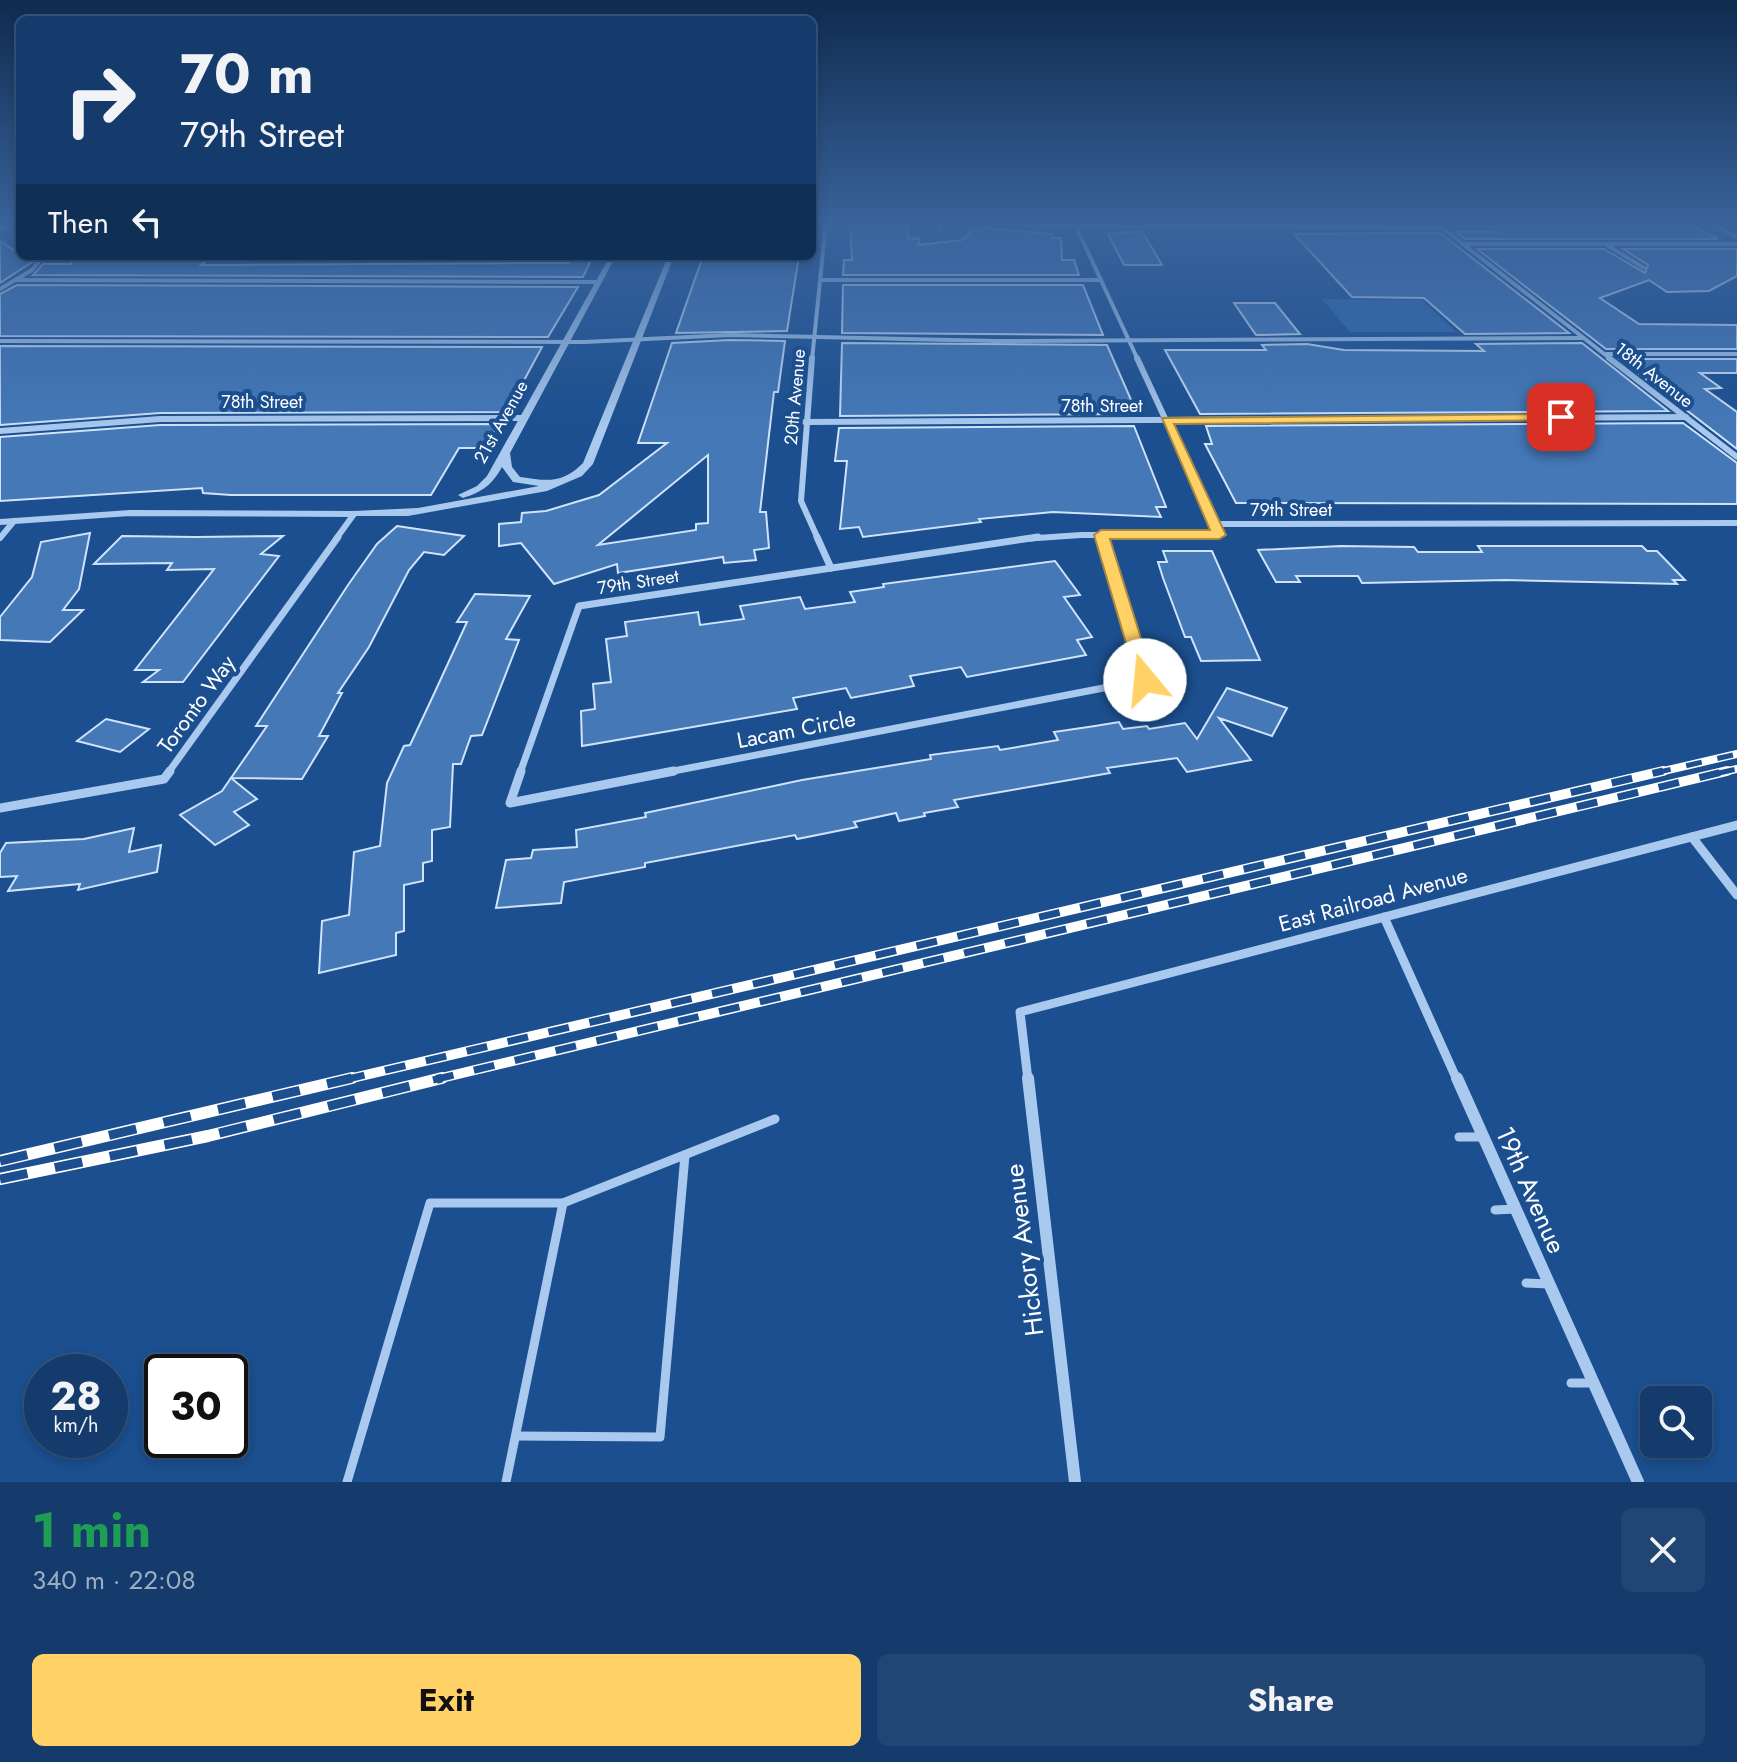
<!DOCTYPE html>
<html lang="en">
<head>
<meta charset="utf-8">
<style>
	:root { --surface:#143b6b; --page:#214673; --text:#f1f3f6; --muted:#9dadc1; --line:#33557e; --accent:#ffd166 }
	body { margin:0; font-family:Jost,sans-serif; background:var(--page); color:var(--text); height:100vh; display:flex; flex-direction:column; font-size:30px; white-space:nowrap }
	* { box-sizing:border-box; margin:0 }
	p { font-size:26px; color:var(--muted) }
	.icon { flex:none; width:44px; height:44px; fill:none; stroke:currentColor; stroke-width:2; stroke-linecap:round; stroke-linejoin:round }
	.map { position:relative; height:1482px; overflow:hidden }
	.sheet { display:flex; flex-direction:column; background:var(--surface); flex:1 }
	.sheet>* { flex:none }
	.banner { position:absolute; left:16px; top:16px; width:800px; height:244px; border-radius:12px; box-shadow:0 4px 12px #0003,0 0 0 2px var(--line); background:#143b6b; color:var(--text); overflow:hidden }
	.tools { position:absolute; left:1640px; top:1386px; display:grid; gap:16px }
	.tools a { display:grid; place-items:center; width:72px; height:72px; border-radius:12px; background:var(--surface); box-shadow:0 4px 12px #0003,0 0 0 2px var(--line); font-size:40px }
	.speed { position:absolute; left:24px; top:1354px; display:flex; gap:16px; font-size:40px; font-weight:700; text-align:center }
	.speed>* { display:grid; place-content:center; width:104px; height:104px; border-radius:50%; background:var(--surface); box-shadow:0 4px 12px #0003,0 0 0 2px var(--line); line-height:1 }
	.speed small { font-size:20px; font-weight:400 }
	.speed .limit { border:4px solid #111; border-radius:12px; background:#fff; color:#111 }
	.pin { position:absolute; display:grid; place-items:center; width:68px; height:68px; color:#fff; margin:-34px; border-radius:16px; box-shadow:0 4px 12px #0006 }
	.me { position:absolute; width:88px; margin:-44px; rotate:343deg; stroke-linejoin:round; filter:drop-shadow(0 0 6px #0008) }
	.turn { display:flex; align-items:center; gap:28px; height:168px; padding:0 32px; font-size:36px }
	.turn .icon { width:104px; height:104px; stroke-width:2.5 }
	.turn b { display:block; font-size:56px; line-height:68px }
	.then { display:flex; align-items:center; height:76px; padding:0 32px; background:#0003; gap:16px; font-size:30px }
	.round { display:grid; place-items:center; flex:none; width:84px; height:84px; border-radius:12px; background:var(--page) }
	.headline { display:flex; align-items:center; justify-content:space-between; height:136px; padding:0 32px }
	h1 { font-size:48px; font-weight:700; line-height:60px; color:#1e9e55 }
	.action { display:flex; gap:16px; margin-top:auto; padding:16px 32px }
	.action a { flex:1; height:92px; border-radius:12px; background:var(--accent); color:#111; font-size:32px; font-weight:700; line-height:92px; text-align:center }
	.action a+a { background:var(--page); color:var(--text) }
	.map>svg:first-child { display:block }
	.green { fill:#2e69ad }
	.building { fill:#4478b7; stroke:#cfe3fa; stroke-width:2; fill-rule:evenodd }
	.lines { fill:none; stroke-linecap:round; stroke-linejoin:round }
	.service { stroke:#a9c9ee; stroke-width:9 }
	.minor-far4 { stroke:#a9c9ee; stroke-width:4 }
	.minor-far3 { stroke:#a9c9ee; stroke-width:6 }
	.minor-far2 { stroke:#a9c9ee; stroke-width:7 }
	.minor-far1 { stroke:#a9c9ee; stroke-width:9 }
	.minor { stroke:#a9c9ee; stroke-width:12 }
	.tertiary { fill:#a9c9ee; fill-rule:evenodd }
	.rail-far2-casing { stroke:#fff; stroke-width:8 }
	.rail-far1-casing { stroke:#fff; stroke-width:10 }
	.rail-casing { stroke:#fff; stroke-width:12 }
	.rail-far2 { stroke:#1b4f8f; stroke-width:5; stroke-dasharray:16; stroke-linecap:butt }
	.rail-far1 { stroke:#1b4f8f; stroke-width:7; stroke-dasharray:21; stroke-linecap:butt }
	.rail { stroke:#1b4f8f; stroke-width:9; stroke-dasharray:28; stroke-linecap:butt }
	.route { fill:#ffd166; stroke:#a68842; stroke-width:2 }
	.labels { text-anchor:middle; stroke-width:8; stroke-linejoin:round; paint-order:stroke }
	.far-street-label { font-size:18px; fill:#fff; stroke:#1b4f8f }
	.street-label { font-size:22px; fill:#fff; stroke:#1b4f8f }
	.near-street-label { font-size:26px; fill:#fff; stroke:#1b4f8f }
</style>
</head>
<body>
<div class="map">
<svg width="1737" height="1482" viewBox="0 0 1737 1482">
	<rect width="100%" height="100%" fill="#1b4f8f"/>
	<polygon class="green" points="1322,299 1422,300 1456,332 1350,332"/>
	<g class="building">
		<polygon points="907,222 908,238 920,239 918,245 962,240 973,230 985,228 1051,234 1052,238 1061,238 1062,260 1074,260 1079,275 843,275 844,260 852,260 850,224"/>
		<polygon points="1487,226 1693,226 1718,239 1465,239 1456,232 1496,232"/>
		<polygon points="1142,231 1162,265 1124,265 1108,234"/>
		<polygon points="1407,233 1440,233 1569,333 1465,334 1424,298 1352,297 1294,234"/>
		<polygon points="0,241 32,262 0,283"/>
		<polygon points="1477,249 1604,249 1645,273 1648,265 1623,249 1737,249 1737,276 1709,291 1667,292 1649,280 1600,298 1639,324 1737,325 1737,349 1606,349"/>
		<polygon points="70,256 212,256 201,265 215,265 568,263 573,256 593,256 583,277 33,275 43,264 71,264"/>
		<polygon points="703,256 799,256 787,331 676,333"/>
		<polygon points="17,285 578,287 548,337 0,336 0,294"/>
		<polygon points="843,285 1083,285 1103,335 842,333"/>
		<polygon points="1234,303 1275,303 1300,334 1256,335"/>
		<path d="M730 340 785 341 778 392H774L760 512H766L769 548 754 550 756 560 724 563 723 557 618 573 617 564 554 584 521 543 499 546V524L521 522 522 513 546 511 599 495 667 443H638L672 343ZM708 455V523L696 524V530L598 545Z"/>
		<polygon points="842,343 1107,345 1132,402 1125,402 1130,414 840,416"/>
		<polygon points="1582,343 1668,411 1200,414 1165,350 1266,350 1262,345 1307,344 1344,350 1484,351 1476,344"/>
		<polygon points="0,346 542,347 507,412 160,413 0,425"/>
		<polygon points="1620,359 1737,359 1737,373 1700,373 1721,388 1705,389 1737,412 1737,449"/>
		<polygon points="1683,423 1737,463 1737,504 1236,503 1205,444 1212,444 1206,426"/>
		<polygon points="499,424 485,448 459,448 431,495 231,495 203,493 202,488 0,501 0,437 160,425"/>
		<polygon points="1134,426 1166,507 1156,507 1161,517 1053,512 979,519 981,522 863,537 859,527 840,529 847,461 835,461 839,428"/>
		<polygon points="397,526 464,536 444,555 424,552 409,570 369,647 338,693 342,693 319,736 328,736 302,779 231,778 267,726 256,726 348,585 377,544"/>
		<polygon points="90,533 79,589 63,610 83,610 50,642 0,640 0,617 32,577 41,542"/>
		<polygon points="122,536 195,537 283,536 261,554 279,556 183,682 143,682 159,670 135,670 214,569 167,570 172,563 94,564"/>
		<polygon points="1341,546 1414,547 1418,552 1482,552 1478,546 1642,546 1647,551 1657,551 1685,580 1673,580 1677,584 1506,580 1362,583 1358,576 1296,576 1300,582 1276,582 1258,550"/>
		<polygon points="1163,551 1212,551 1260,660 1201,661 1191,637 1185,637 1163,578 1158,562 1167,562"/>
		<polygon points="1055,561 1080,595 1064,597 1092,637 1077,640 1086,655 967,677 961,667 910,676 914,686 851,698 846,688 793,698 797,709 582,746 581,711 595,709 593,684 611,682 606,639 627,636 625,622 698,612 700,625 744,619 740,606 800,597 805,609 855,602 850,592 884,587 883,584"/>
		<polygon points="475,594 530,596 506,639 519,640 482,735 471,736 461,764 453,764 450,827 432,830 432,861 423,863 423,881 404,885 404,931 396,933 396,955 319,973 322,921 349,915 354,852 380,846 387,783 404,746 410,745 433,696 467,622 457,622"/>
		<polygon points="1227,688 1287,708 1272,736 1219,718 1251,760 1187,772 1177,758 1107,768 1110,773 954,800 958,807 924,813 925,816 899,821 896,813 854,822 857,827 797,839 795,835 645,863 645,867 564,882 561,903 496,908 506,860 531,858 533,850 577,847 576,830 646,817 645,813 802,780 931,759 930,755 998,746 1000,750 1058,740 1054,732 1095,726 1119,722 1123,729 1147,726 1149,729 1185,723 1197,739"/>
		<polygon points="106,719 149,729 120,752 77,741"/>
		<polygon points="231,778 257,799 234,812 249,825 215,845 180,815 222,791"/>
		<polygon points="134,828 129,852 161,845 157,872 78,890 80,884 8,891 17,876 0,877 0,853 6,843 84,839"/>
	</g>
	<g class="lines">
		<g class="service">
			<polyline points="1459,1137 1483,1137"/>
			<polyline points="1495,1210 1515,1209"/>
			<polyline points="1526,1283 1549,1284"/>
			<polyline points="1571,1383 1593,1383"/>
			<polyline points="516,1436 660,1437 685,1155"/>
			<polyline points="347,1482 430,1203 563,1203"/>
			<polyline points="506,1482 563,1203 775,1119"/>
		</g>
		<g class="minor-far4">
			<polyline points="1008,222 1046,226 1441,227 1612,360"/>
			<polyline points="1074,222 1138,360"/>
			<polyline points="1709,222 1737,237"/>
			<polyline points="0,228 20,224"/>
			<polyline points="940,230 942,222"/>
			<polyline points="1463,244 1737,244"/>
			<polyline points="1607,245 1644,268"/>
			<polyline points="15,280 599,282"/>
			<polyline points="820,280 1101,280"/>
			<polyline points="0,289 32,270 43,256"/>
			<polyline points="0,341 584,342 730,335 997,341 1583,338"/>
			<polyline points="1606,354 1737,354"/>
			<polyline points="812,360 826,222"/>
		</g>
		<g class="minor-far3">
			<polyline points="812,358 801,501 818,539"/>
			<polyline points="1609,358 1737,457"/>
			<polyline points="805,422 1686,417"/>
			<polyline points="0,431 160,419 524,418"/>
			<polyline points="0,522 130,513 354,514"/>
			<polyline points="1214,524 1737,523"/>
			<polyline points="1101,535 1102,539"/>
			<polyline points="0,538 14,521"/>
			<polyline points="336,539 354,514"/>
			<polyline points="1023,539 1081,535 1219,535 1137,358"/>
		</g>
		<g class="minor-far2">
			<polyline points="817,537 831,568"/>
			<polyline points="168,773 338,537"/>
			<polyline points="520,773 579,606 1038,537"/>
			<polyline points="663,773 1145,680 1102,537"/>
		</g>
		<g class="minor-far1">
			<polyline points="521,771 510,803 674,771"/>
			<polyline points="0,808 164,779 170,771"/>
			<polyline points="1692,837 1737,895"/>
			<polyline points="1384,917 1457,1080"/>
			<polyline points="1028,1080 1020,1012 1737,825"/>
		</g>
		<g class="minor">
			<polyline points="1028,1078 1075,1482"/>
			<polyline points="1457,1078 1638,1482"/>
		</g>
		<path class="tertiary" d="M610 256H616L510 453 512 467 520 477C548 481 562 484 583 463L668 256H674L593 464 582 476 547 491 408 516H350V512L354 511 418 508 539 486 513 482 502 467C492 485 482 492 463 498L458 495 477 486 487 476Z"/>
		<g class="rail-far2-casing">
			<g id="rail-far2">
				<polyline points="1655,773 1737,754"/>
				<polyline points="1719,773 1737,769"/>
			</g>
		</g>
		<g class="rail-far1-casing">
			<g id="rail-far1">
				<polyline points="344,1080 1663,771"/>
				<polyline points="433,1080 1727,771"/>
			</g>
		</g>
		<g class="rail-casing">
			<g id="rail">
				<polyline points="0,1161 352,1078"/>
				<polyline points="0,1179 208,1136 442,1078"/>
			</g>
		</g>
		<use href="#rail-far2" class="rail-far2"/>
		<use href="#rail-far1" class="rail-far1"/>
		<use href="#rail" class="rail"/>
	</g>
	<linearGradient id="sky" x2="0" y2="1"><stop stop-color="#0f2b4f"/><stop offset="0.52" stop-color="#39639b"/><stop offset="1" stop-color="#39639b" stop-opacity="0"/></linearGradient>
	<rect width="1737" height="430" fill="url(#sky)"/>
	<polygon class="route" points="1561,414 1565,415 1565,420 1174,424 1226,535 1219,539 1110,539 1154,680 1145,685 1137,680 1094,535 1101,530 1210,530 1162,418"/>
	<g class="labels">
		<g class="far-street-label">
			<text transform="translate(1654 375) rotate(38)" y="6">18th Avenue</text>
			<text transform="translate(795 397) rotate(-85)" y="6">20th Avenue</text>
			<text x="262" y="408">78th Street</text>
			<text x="1102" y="412">78th Street</text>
			<text transform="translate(501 422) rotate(-61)" y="6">21st Avenue</text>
			<text x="1291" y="516">79th Street</text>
			<text transform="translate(638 582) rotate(-9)" y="6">79th Street</text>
		</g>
		<g class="street-label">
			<text transform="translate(196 704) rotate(-54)" y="8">Toronto Way</text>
			<text transform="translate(796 729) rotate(-11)" y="8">Lacam Circle</text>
			<text transform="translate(1373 899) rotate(-15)" y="8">East Railroad Avenue</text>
		</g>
		<g class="near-street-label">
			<text transform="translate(1531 1190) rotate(66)" y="9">19th Avenue</text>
			<text transform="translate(1024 1250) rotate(-97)" y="9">Hickory Avenue</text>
		</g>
	</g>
</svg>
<div class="tools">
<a><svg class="icon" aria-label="search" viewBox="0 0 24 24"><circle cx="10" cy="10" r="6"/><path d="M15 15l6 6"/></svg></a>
</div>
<div class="speed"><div>28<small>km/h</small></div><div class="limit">30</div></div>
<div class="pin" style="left:1561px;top:417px;background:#d93025"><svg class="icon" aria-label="arrive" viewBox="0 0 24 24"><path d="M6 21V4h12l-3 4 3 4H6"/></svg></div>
<svg class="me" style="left:1145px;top:680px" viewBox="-20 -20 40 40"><circle r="19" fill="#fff"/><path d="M0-13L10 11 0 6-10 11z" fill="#ffd166"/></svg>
<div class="banner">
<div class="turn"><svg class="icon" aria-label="right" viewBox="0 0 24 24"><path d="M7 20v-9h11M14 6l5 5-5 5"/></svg><div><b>70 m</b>79th Street</div></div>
<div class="then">Then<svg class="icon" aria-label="left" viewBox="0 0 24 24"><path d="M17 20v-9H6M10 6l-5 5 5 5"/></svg></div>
</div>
</div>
<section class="sheet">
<div class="headline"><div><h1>1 min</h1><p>340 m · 22:08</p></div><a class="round"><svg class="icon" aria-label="close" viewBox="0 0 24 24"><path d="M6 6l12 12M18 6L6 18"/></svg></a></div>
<div class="action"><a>Exit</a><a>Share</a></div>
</section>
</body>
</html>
